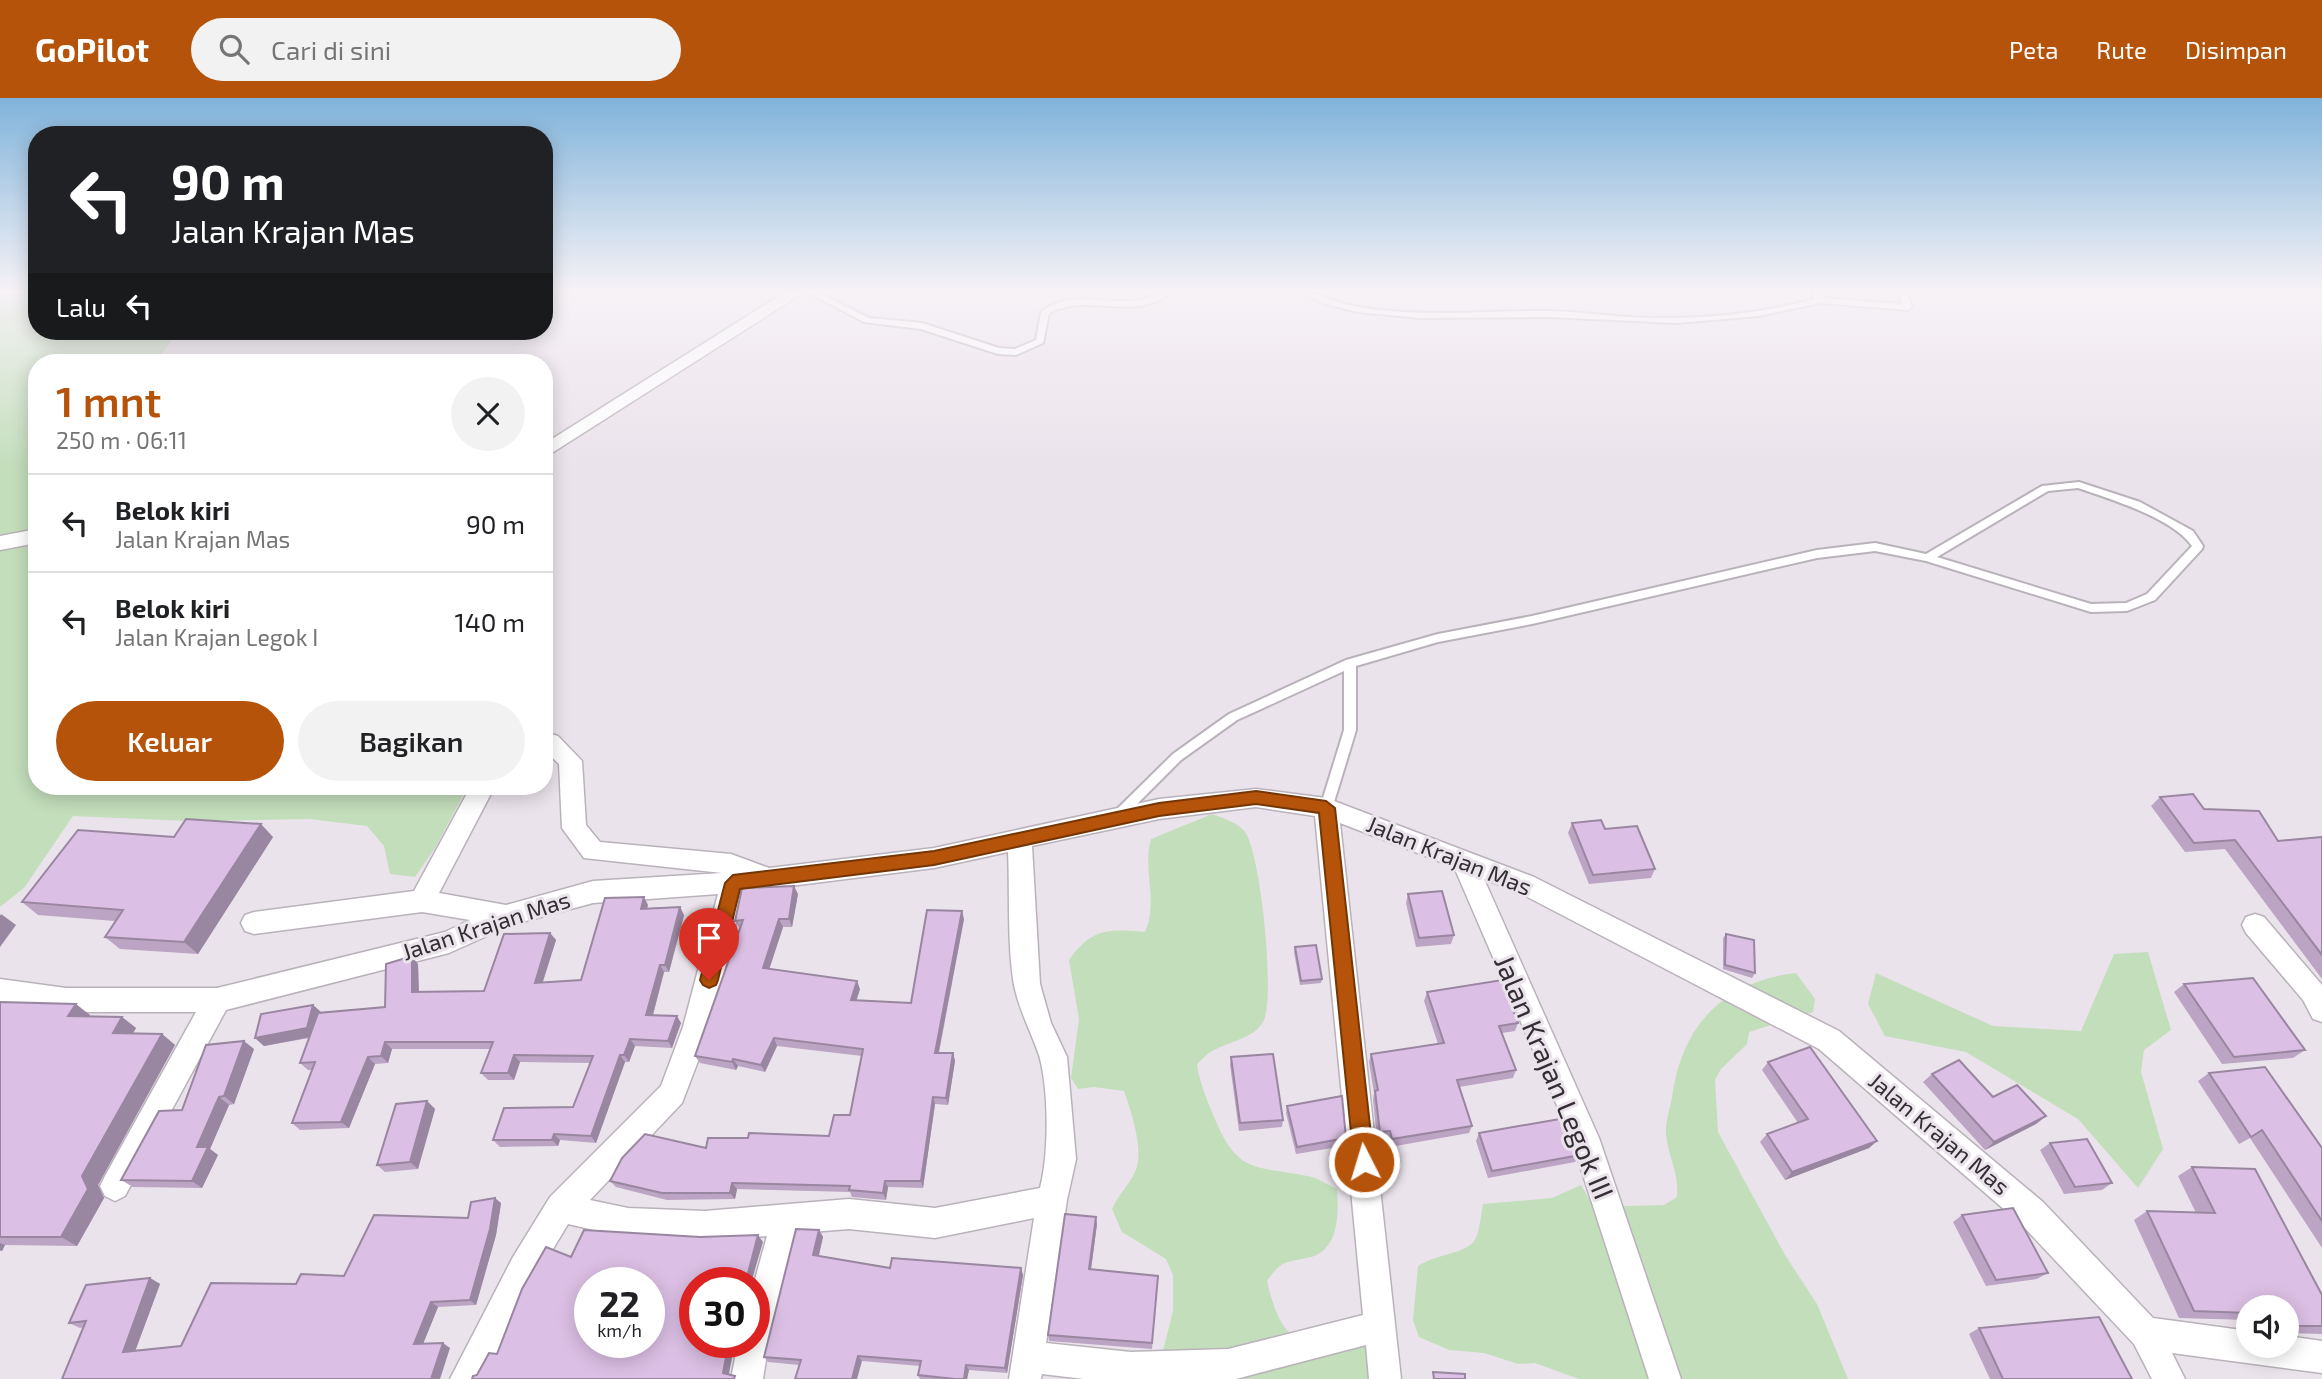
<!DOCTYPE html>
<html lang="id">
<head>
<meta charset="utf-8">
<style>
	:root { --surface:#fff; --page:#f2f2f2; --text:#202124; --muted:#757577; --line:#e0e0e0; --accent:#b45309 }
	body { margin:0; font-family:"Exo 2",sans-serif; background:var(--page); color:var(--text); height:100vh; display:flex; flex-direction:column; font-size:26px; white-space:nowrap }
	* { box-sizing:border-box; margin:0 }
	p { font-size:23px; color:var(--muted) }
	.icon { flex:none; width:38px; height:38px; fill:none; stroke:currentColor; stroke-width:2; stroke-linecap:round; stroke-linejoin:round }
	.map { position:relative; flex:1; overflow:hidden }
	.panel { position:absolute; left:28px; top:256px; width:525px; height:441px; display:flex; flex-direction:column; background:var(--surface); border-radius:28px; box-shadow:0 4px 18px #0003 }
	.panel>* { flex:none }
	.guide { position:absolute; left:28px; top:28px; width:525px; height:214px; border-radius:28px; box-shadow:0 4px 18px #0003; background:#202124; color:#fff; overflow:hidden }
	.controls { position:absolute; left:2236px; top:1197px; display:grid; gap:14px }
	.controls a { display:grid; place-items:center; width:63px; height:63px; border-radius:50%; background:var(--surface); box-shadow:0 4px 18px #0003; font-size:35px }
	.speed { position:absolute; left:574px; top:1169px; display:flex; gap:14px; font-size:35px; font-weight:700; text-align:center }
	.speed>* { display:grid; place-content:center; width:91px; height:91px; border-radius:50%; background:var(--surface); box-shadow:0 4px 18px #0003; line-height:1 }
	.speed small { font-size:18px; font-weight:400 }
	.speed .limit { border:10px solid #d22; background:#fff; color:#111 }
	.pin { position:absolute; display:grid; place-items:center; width:60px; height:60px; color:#fff; margin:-72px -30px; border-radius:50% 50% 50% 0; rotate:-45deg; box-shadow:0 0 7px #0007 }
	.pin .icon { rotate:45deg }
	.me { position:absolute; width:77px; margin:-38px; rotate:355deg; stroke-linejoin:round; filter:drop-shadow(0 0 5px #0008) }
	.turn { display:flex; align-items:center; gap:24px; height:147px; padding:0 28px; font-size:32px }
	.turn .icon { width:91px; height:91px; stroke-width:2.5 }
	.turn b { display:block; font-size:49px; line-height:60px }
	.then { display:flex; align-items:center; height:66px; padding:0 28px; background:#0003; gap:14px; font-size:26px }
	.round { display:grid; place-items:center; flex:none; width:74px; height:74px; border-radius:37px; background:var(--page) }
	.headline { display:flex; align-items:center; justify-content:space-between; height:119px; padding:0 28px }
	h1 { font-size:42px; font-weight:600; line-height:52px; color:var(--accent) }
	.action { display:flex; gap:14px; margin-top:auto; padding:14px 28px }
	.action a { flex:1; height:80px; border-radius:42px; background:var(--accent); color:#fff; font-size:28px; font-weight:600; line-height:80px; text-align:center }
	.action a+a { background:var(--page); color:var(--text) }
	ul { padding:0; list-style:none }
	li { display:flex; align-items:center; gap:21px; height:98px; padding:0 28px; border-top:2px solid var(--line) }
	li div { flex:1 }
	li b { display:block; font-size:26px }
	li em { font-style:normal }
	header { display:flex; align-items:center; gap:42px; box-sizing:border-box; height:98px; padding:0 35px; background:var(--accent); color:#fff }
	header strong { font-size:33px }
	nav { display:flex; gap:38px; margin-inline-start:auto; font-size:24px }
	.search { width:490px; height:63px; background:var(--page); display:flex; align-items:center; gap:18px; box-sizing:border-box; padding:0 24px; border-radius:38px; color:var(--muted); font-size:26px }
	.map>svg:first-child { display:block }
	.green { fill:#c3debb }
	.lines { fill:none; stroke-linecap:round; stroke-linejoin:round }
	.service-casing { stroke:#bab2bb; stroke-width:4 }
	.minor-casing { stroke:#bab2bb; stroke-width:3 }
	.service { fill:#fff; fill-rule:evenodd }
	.minor { fill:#fff; fill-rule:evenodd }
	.wall { fill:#bca4c4 }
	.shaded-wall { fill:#9986a0 }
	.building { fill:#dbbfe4; stroke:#9986a0; stroke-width:2; fill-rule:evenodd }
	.route { fill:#b45309; stroke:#753606; stroke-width:2 }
	.labels { text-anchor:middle; stroke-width:6; stroke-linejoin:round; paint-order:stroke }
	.street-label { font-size:23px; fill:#322f32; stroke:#ebe3eb }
	.near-street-label { font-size:28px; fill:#322f32; stroke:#ebe3eb }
</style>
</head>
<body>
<header>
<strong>GoPilot</strong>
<div class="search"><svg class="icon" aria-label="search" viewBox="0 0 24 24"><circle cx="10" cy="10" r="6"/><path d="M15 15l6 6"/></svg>Cari di sini</div>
<nav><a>Peta</a><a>Rute</a><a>Disimpan</a></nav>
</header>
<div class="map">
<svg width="2322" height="1281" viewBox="0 0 2322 1281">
	<rect width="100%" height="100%" fill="#ebe3eb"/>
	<g class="green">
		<polygon points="0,191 37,191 37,233 179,233 155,264 37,264 37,688 468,688 435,750 415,779 390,776 384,748 367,728 310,721 189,723 73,718 24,790 0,809"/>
		<path d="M1212 716C1225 721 1237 724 1245 734 1261 755 1276 903 1263 924 1249 947 1216 941 1197 967 1200 986 1207 1002 1214 1019 1238 1077 1254 1067 1307 1078 1317 1079 1328 1087 1337 1091 1339 1116 1339 1155 1307 1160 1284 1165 1282 1162 1267 1183 1290 1281 1316 1216 1368 1249L1369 1281H1167L1163 1253 1173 1213V1177L1166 1161 1122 1134 1112 1111C1118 1097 1129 1087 1135 1074 1145 1053 1131 1014 1124 993L1094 989 1078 991 1071 980 1079 921 1069 862C1092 830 1108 831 1145 834 1159 803 1142 772 1151 741Z"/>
		<polygon points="2148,854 2171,932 2144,952 2141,974 2163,1051 2138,1090 2078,1021 1966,954 1885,938 1868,906 1876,875 1993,928 2081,933 2114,856"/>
		<path d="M1796 875 1815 901 1813 914 1749 934 1747 946 1721 971 1715 982 1718 1034 1785 1157 1817 1206 1848 1281H1579L1535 1265 1518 1266 1484 1255 1449 1252 1419 1239 1413 1222 1418 1168C1435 1156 1469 1156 1476 1140 1480 1130 1481 1117 1483 1106L1552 1100 1581 1087 1594 1109 1664 1107 1677 1099C1679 1073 1668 1059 1666 1036 1665 1024 1670 1011 1672 999 1682 927 1723 884 1796 875Z"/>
	</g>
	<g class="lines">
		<g class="service-casing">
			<g id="service">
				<path d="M801 191H811L869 220 922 225 999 250 1015 251 1036 242 1041 214C1077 184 1129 220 1165 191H1174C1139 227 1090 193 1049 215L1043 245 1016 257 998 256 921 231 864 224Z"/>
				<path d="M1293 191C1306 191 1315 196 1328 201 1348 208 1370 212 1391 213 1444 218 1497 212 1550 213 1586 214 1621 220 1656 220 1710 221 1763 215 1814 201L1813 191H1821L1823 200 1902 206 1897 191H1905L1912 209 1908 212 1819 205 1759 218 1676 225 1549 219 1420 220 1357 214 1323 205Z"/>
				<path d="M2079 384 2140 404 2193 433 2203 448 2202 451 2155 502 2127 513 2091 514 1926 463 1875 453 1817 460 1532 526 1438 544 1356 568V632L1331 714H1321L1320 710 1344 632V573L1237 622 1181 662 1121 722H1111L1110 718 1173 656 1229 616 1346 562 1438 536 1532 518 1817 452 1875 445 1926 456 2042 388ZM2078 390C2110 401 2173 420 2192 448L2147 496 2126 505 2091 506 1937 459 2048 393Z"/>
			</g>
		</g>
		<g class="minor-casing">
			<g id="minor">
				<polygon points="790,191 809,191 544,360 544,346"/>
				<polygon points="37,431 37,445 0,452 0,438"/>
				<path d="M544 634 558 638 582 663 586 727 600 744 731 756 769 770 934 750 1159 701 1256 691 1326 700 1534 779 1839 933 2043 1104 2153 1220 2249 1233V1248H2287V1238L2322 1243V1275L2172 1255 2185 1281H2152L2134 1246 2021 1126 1819 951 1516 793 1484 781 1599 1040 1681 1281H1649L1571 1040 1454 769 1340 725 1401 1281H1369L1366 1247 1236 1281H1084L1042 1276 1041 1281H1009L1034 1120 935 1140 849 1131 798 1135 769 1243 763 1281H731L738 1244H754V1185L767 1138 705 1143 628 1140 568 1126 535 1181 483 1281H450L513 1159 550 1099 661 988 683 929 718 796 593 805 511 827 449 855 226 912 125 1098 115 1103 105 1098 100 1088 105 1078 196 914H66L0 905V881L66 890H217L445 834 470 822 422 814 254 836 245 833 241 825 245 817 254 814 414 793 471 688H495L439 795 506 807 593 783 722 775 584 760 562 730 559 666 544 652ZM1256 709 1315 718 1363 1217 1228 1251 1131 1254 1046 1245 1067 1102 1076 1061 1067 959 1051 925 1040 886 1032 748 1159 721ZM1008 754C1010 796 1007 846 1014 887 1019 912 1031 934 1039 957 1049 991 1049 1056 1040 1090L935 1110 849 1101 705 1113 628 1110 590 1102 682 1005 711 929 743 794 934 770Z"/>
				<polygon points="2255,816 2264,819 2322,887 2322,924 2313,921 2303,902 2246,835 2242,827 2246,819"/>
			</g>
		</g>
		<use href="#service" class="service"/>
		<use href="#minor" class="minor"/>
	</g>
	<g class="wall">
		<polygon points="2160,699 2204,711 2278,743 2322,739 2322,881 2225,751 2185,754 2151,708"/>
		<polygon points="1572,725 1605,731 1655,771 1651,780 1589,786 1568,735"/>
		<polygon points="174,739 273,739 198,856 120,851 105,839 115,823 38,817 22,804"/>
		<polygon points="798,796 792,829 783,829 769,871 860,891 856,902 911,905 964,821 939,955 953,955 955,963 948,1007 935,1006 923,1090 888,1089 886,1102 852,1099 850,1094 737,1091 735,1101 667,1102 616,1089 610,1083 706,1050 829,1038 850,1017 862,958 777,948 765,974 738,968 736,972 700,965 695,958 740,831 735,823"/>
		<polygon points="1408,796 1454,837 1451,846 1416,849 1406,805"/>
		<polygon points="648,807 647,810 680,809 684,817 669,874 664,874 653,917 681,925 672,950 635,948 629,964 625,964 596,1045 560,1042 558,1048 500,1049 493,1042 573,1009 590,965 520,964 514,982 488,982 481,975 490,951 392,951 388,965 375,966 349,1030 300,1032 292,1025 312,972 308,972 300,965 309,940 264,948 255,940 313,907 321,914 385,909 418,866 419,894 484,893 550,835 556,842 543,884 581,882"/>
		<polygon points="1726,836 1755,875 1752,880 1723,871 1723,840"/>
		<polygon points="1295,849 1322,881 1321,885 1300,887 1294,854"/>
		<polygon points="2184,886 2305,952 2293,960 2222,966 2174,894"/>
		<polygon points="1427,894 1518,925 1515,933 1502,935 1516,972 1513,980 1459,989 1472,1028 1469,1035 1390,1049 1387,1040 1377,1042 1373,1001 1374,995 1369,964 1371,956 1438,946 1424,903"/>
		<polygon points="0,904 90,917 89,919 122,919 136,930 132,936 162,936 175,947 98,1087 104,1100 77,1148 5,1147 2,1153 0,1153"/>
		<polygon points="254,951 234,1006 229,1007 210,1051 218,1057 202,1090 133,1089 121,1082 182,1012"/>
		<polygon points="1231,959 1283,1022 1282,1029 1239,1033 1230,967"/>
		<polygon points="1768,964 1877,1043 1869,1050 1785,1082 1760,1044 1767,1036 1798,1025 1762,972"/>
		<polygon points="2209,975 2322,1050 2322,1150 2250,1040 2239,1046 2198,983"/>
		<polygon points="1932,976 1993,999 2046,1018 2036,1026 1985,1052 1923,984"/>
		<polygon points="427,1003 435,1011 418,1071 385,1074 377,1067"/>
		<polygon points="1287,1008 1346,1040 1344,1048 1296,1056 1286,1015"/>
		<polygon points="1479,1035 1580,1057 1575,1064 1488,1080 1476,1043"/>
		<polygon points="2050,1045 2112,1085 2102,1092 2064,1096 2040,1052"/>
		<polygon points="2192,1069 2322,1197 2322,1236 2287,1235 2287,1209 2249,1209 2249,1222 2179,1220 2134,1122 2147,1113 2196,1115 2178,1078"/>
		<polygon points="501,1105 496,1137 476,1207 438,1209 423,1246 450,1250 62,1281 84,1229 80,1230 69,1225 150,1180 160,1186 135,1253 181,1248 296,1186 344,1178 468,1120"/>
		<polygon points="1962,1117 2048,1175 2037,1181 1986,1188 1953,1124"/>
		<polygon points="1097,1126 1091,1172 1158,1178 1152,1251 1049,1243 1048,1237"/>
		<polygon points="819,1132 823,1139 819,1158 890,1170 1021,1170 1023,1177 1007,1275 969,1272 967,1281 920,1281 918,1277 920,1268 862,1263 799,1267 768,1264 764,1259"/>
		<polygon points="1979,1230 2132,1281 1990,1281 1969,1236"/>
	</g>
	<g class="shaded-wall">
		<polygon points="261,726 273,739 198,856 184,844"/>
		<polygon points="794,788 798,796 792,829 789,821"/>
		<polygon points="644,799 648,807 645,818 641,811"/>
		<polygon points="680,809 684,817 669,874 665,867"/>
		<polygon points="962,813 964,821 937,962 935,955"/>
		<polygon points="1,816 16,827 0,849 0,818"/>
		<polygon points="779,821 783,829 767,878 763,870"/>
		<polygon points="550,835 556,842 540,892 535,885"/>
		<polygon points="412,858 418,866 419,901 412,894"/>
		<polygon points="660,867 664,874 651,924 646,917"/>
		<polygon points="857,883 860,891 854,910 851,902"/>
		<polygon points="76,906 90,917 83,929 68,918"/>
		<polygon points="313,907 322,915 316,938 264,948 255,940"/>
		<polygon points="677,918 681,925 672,950 668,943"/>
		<polygon points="122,919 136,930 127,946 113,935"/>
		<polygon points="162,936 175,947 98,1087 104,1100 77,1148 61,1139 82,1078"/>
		<polygon points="774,940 777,948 765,974 761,967"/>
		<polygon points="630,941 635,948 629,964 624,957"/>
		<polygon points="244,943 254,951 234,1006 224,998"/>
		<polygon points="385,944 392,951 388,965 381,958"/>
		<polygon points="953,955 955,963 948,1007 946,1000"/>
		<polygon points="514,957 520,964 514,982 508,975"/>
		<polygon points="620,957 625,964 596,1045 591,1038"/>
		<polygon points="368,959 375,966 349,1030 341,1024"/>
		<polygon points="733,961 738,968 736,972 732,964"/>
		<polygon points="219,999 229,1007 210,1051 218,1057 202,1090 192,1083 197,1049"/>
		<polygon points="933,999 935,1006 923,1090 921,1083"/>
		<polygon points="427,1003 435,1011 418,1071 410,1064"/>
		<polygon points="2046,1018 2036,1026 1985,1052 1994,1044"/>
		<polygon points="554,1036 560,1042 558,1048 552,1042"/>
		<polygon points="1877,1043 1869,1050 1785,1082 1792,1074"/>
		<polygon points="885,1083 888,1089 886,1102 883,1095"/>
		<polygon points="732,1085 737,1091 735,1101 730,1095"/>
		<polygon points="495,1100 501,1105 496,1137 476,1207 470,1202"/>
		<polygon points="1096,1119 1097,1126 1090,1178 1089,1171"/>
		<polygon points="819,1132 823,1139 817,1164 813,1157"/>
		<polygon points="758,1137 763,1144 751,1185 747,1185 747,1179"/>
		<polygon points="0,1145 5,1147 2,1153 0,1152"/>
		<polygon points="1021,1170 1023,1177 1007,1275 1005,1270"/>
		<polygon points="150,1180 160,1186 133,1259 123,1254"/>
		<polygon points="431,1204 438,1209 421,1251 414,1246"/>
		<polygon points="729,1244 735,1244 728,1281 723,1275"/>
		<polygon points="443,1245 450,1250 440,1281 431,1281"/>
		<polygon points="858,1258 862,1263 857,1281 852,1281"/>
		<polygon points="966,1267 969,1272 967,1281 964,1281"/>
	</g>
	<g class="building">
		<polygon points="2193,696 2204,711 2259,713 2278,743 2322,739 2322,857 2235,742 2194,745 2160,699"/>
		<polygon points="186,721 261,726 184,844 105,839 123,812 22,804 78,732 174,739"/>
		<polygon points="1601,722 1605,731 1637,728 1655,771 1593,777 1572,725"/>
		<polygon points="794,788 789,821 779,821 763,870 857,883 851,902 911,905 927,812 962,813 935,955 953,955 946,1000 933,999 921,1083 885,1083 883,1095 849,1092 850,1088 732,1085 730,1095 662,1095 610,1083 622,1060 645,1036 706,1050 708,1040 748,1040 749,1035 829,1038 834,1017 850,1017 863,951 774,940 761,967 733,961 732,964 695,958 743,822 735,823 742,790"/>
		<polygon points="1442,793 1454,837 1419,840 1408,796"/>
		<polygon points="644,799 641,811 680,809 665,867 660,867 646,917 677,918 668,943 630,941 624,957 620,957 591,1038 554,1036 552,1042 493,1042 504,1010 573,1009 593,958 514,957 508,975 481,975 493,944 385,944 381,958 368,959 341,1024 292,1025 315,964 300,965 318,915 385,909 386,866 412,858 412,894 484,893 504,836 550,835 535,885 581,882 605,800"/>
		<polygon points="1726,836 1754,842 1755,875 1725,867"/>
		<polygon points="1316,847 1322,881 1301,883 1295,849"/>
		<polygon points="2253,880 2305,952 2234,959 2184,886"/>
		<polygon points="1502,882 1518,925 1499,928 1516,972 1457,982 1472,1028 1392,1041 1390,1033 1380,1034 1375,993 1378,992 1371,956 1444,945 1427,894"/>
		<polygon points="0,904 76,906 68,918 122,919 113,935 162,936 82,1078 88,1091 61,1139 0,1139"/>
		<polygon points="313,907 307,930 255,940 261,916"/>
		<polygon points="244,943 224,998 219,999 197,1049 208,1049 192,1083 121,1082 159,1013 182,1012 206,947"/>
		<polygon points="1810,949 1877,1043 1792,1074 1767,1036 1808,1021 1768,964"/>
		<polygon points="1273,956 1283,1022 1240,1025 1231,959"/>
		<polygon points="1959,962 1993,999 2017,987 2046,1018 1994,1044 1932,976"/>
		<polygon points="2265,969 2322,1050 2322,1123 2262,1032 2251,1039 2209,975"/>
		<polygon points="1342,998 1346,1040 1297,1049 1287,1008"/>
		<polygon points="427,1003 410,1064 377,1067 396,1006"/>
		<polygon points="1565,1020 1580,1057 1492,1073 1479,1035"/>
		<polygon points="2087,1041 2112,1085 2075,1089 2050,1045"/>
		<polygon points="2192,1069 2255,1071 2322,1197 2322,1228 2287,1228 2287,1209 2249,1209 2249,1215 2194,1213 2147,1113 2215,1115"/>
		<polygon points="495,1100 490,1131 470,1202 431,1204 414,1246 443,1245 431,1281 62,1281 86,1223 69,1225 86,1187 150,1180 123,1254 181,1248 211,1185 296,1186 301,1176 344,1178 374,1117 468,1120 471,1104"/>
		<polygon points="2013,1110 2048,1175 1996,1182 1962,1117"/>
		<polygon points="1065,1116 1096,1119 1089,1171 1158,1178 1152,1245 1048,1237"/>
		<polygon points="796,1131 819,1132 813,1157 890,1170 892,1160 1021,1170 1005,1270 966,1267 964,1281 955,1281 918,1277 921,1263 858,1258 852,1281 795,1281 801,1262 764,1259"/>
		<path d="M584 1132 700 1139 758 1137 747 1179V1185H695V1244H729L723 1275 735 1278 734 1281H472L473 1278 477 1277 489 1255 497 1256 522 1191 546 1149 571 1159ZM590 1185H649V1244H590Z"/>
		<polygon points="2099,1219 2132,1281 2003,1281 1979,1230"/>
		<polygon points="1433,1274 1465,1276 1465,1281 1434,1281"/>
	</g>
	<linearGradient id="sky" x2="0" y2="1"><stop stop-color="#80b3db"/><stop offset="0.52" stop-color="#f6f2f6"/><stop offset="1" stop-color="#f6f2f6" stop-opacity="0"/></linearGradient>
	<rect width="2322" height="370" fill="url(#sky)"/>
	<polygon class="route" points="1256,693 1326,703 1335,710 1374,1064 1371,1071 1364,1074 1357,1071 1354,1064 1319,715 1256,706 1159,718 934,767 740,791 718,882 716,887 709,890 703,887 700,882 725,785 733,777 934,753 1159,705"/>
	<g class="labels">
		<g class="street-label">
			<text transform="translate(1449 758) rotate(22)" y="8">Jalan Krajan Mas</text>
			<text transform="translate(486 828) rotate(-18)" y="8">Jalan Krajan Mas</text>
			<text transform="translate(1939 1036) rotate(40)" y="8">Jalan Krajan Mas</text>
		</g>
		<g class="near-street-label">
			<text transform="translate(1554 979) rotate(67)" y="10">Jalan Krajan Legok III</text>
		</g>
	</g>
</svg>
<div class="controls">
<a><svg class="icon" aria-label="sound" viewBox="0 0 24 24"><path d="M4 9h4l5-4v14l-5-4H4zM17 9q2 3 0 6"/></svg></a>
</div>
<div class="speed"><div>22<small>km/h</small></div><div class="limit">30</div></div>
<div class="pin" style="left:709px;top:882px;background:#d93025"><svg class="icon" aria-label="arrive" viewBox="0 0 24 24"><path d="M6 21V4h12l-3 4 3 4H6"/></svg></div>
<svg class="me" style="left:1364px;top:1064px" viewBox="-20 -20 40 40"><circle r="17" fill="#b45309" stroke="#fff" stroke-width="3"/><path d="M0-11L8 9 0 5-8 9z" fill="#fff"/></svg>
<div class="guide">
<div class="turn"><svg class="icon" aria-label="left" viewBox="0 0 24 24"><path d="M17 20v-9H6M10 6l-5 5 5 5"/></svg><div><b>90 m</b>Jalan Krajan Mas</div></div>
<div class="then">Lalu<svg class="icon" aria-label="left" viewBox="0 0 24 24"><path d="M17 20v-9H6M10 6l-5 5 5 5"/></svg></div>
</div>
<section class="panel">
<div class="headline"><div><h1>1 mnt</h1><p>250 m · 06:11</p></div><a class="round"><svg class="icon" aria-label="close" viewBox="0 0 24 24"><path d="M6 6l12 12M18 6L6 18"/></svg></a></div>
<ul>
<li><svg class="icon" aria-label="left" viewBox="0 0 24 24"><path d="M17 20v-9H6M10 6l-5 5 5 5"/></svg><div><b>Belok kiri</b><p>Jalan Krajan Mas</p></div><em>90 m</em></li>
<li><svg class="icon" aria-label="left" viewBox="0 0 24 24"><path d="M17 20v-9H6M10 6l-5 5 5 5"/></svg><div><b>Belok kiri</b><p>Jalan Krajan Legok I</p></div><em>140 m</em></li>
</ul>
<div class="action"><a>Keluar</a><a>Bagikan</a></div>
</section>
</div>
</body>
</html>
